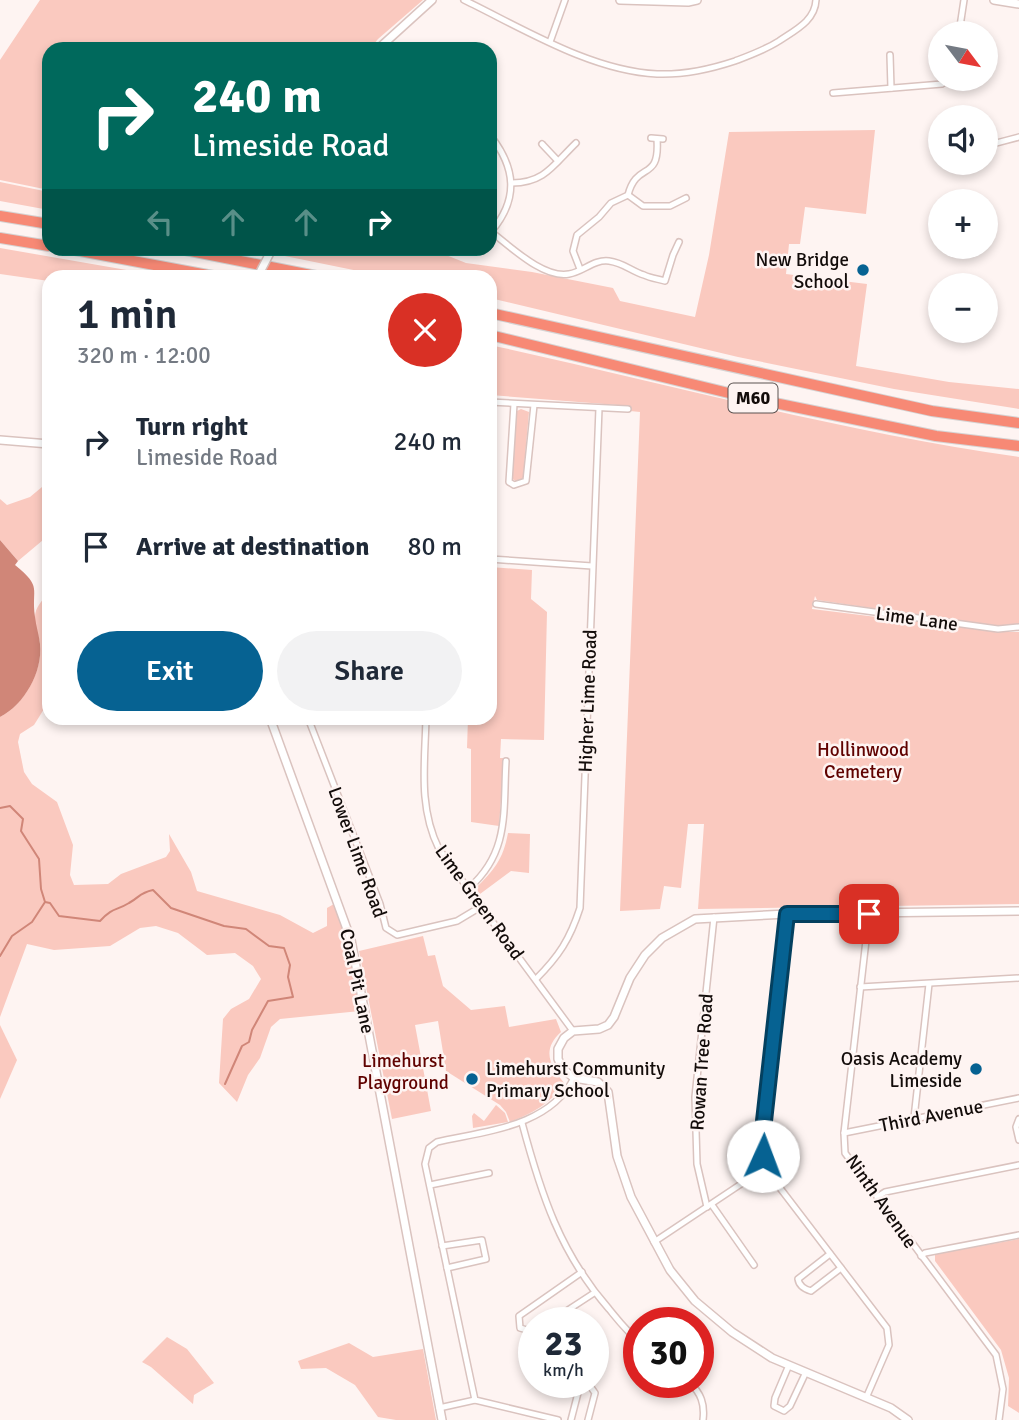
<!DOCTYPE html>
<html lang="en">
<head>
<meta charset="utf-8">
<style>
	:root { --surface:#fff; --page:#f2f2f3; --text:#1f2937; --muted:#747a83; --accent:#066292 }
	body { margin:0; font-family:Signika,sans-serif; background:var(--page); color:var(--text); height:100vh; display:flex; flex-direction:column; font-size:26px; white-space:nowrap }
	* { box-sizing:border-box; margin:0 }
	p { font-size:23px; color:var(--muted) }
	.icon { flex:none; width:38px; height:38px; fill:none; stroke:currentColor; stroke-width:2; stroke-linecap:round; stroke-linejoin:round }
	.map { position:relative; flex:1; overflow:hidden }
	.sheet { position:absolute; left:42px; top:270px; width:455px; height:455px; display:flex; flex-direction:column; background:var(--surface); border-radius:21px; box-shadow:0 4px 10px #0003 }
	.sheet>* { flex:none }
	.guide { position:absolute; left:42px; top:42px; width:455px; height:214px; border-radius:21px; box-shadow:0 4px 10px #0003; background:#00695c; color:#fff; overflow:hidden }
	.needle { width:46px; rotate:122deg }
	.tools { position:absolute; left:928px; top:21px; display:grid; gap:14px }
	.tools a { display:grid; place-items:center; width:70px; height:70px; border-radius:50%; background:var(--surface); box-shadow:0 4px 10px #0003; font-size:35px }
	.speed { position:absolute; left:518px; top:1307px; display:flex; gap:14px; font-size:35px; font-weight:700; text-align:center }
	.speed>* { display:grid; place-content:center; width:91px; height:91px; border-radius:50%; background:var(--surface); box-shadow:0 4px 10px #0003; line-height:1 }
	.speed small { font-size:18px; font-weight:400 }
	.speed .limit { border:10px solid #d22; background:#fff; color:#111 }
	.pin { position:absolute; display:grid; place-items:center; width:60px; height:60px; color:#fff; margin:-30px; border-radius:14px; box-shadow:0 4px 10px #0006 }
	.me { position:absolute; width:77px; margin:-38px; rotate:2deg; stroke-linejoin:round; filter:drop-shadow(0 0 5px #0008) }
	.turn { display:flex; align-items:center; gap:24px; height:147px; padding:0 35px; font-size:32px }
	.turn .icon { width:91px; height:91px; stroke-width:2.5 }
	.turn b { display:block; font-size:49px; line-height:60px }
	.lanes { display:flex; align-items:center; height:66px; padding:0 35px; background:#0003; justify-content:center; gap:35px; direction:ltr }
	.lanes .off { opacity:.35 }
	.round { display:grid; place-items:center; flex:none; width:74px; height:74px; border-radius:37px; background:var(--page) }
	.head { display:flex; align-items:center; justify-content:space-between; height:119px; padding:0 35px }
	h1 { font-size:42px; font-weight:600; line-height:52px }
	.primary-button { display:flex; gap:14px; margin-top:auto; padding:14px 35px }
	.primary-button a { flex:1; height:80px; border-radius:42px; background:var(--accent); color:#fff; font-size:28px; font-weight:600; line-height:80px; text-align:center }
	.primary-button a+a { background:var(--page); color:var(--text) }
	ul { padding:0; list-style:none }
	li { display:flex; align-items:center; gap:21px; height:105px; padding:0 35px }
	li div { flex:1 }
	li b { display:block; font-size:26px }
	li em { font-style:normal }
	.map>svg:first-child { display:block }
	.green { fill:#fac9bf }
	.water { fill:#d08678 }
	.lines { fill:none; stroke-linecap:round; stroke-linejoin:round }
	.stream { stroke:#d08678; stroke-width:2 }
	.minor-casing { stroke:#dac3bf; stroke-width:8 }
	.tertiary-casing { stroke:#dac3bf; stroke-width:10 }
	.motorway-casing { stroke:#d5d3d3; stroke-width:12 }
	.minor { stroke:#fff; stroke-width:5 }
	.tertiary { stroke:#fff; stroke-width:7 }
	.motorway { stroke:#f78975; stroke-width:10 }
	.tertiary-bridge-casing { stroke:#dac3bf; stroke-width:10; stroke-linecap:butt }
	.tertiary-bridge { stroke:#fff; stroke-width:7 }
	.route-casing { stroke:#04405f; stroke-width:18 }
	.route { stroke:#066292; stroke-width:12 }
	.poi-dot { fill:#066292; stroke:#fef4f2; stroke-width:2.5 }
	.labels { text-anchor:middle; stroke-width:5; stroke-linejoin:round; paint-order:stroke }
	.shield { fill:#fef4f2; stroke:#5a5250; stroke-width:2 }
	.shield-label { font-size:18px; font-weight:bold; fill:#130c0a }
	.poi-label { font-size:19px; fill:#130c0a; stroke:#fef4f2; text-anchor:end }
	.street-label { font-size:19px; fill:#130c0a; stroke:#fef4f2 }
	.park-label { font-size:19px; fill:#600200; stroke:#fef4f2 }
</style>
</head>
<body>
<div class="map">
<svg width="1019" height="1420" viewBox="0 0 1019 1420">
	<rect width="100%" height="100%" fill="#fef4f2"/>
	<g class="green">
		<polygon points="40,0 423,0 378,39 370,49 49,49 49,190 0,180 0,60"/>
		<polygon points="875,130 866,214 805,207 800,244 789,244 786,274 867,284 856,366 949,382 1019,389 1019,409 894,389 738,357 490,298 490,276 383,276 275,254 278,248 431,249 466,263 532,272 613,288 620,301 695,317 709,255 729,132"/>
		<polygon points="0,182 49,192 49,210 0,201"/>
		<polygon points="0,248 161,276 49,276 49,281 0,274"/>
		<path d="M490 345C666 383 840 432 1019 457V625L994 626 817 600 815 596 812 609 998 632H1019V904L698 909 704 824H688L681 888 664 886 660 909 620 911 640 412 630 411V406L490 395Z"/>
		<polygon points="521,409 529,412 523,478 517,482 511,478 517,411"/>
		<polygon points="42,487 49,503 49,535 18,561 0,540 0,499 7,505 30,497"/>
		<polygon points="490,567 532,570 531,599 547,612 544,740 501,739 500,758 504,758 499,826 471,822 471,749 467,748 468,718 490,718"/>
		<path d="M49 595V701L34 725 20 734 18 742 24 772 32 784 57 802 73 845 70 875 74 885 108 884 121 874 166 857 170 851 169 834 191 872 197 891 280 915 313 933 327 926V908L334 904 349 943 360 1011 280 1019 271 1027 260 1058 248 1075 237 1102 219 1083 223 1019 231 1009 249 999 261 979 253 966 235 953 207 955 178 933 156 926 140 928 110 946 54 950 27 944 0 1017V717C24 705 43 671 40 644 39 635 34 626 35 617 35 608 42 599 49 595Z"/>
		<path d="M508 833 530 834 529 873 511 871 480 894 475 889C494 870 503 860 508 833Z"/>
		<path d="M423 936 428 956 435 955 443 986 471 1010 505 1006 509 1027 556 1019 561 1032C541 1050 550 1066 565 1084 550 1103 532 1114 510 1122L506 1112 500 1105 446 1071 438 1021 415 1025 431 1111 392 1119 359 951Z"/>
		<polygon points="0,1025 17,1060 0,1099"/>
		<polygon points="496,1105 505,1113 508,1122 473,1128 472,1116 474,1113 484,1121"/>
		<polygon points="1019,1239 1019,1413 1008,1406 1009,1378 1001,1350 935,1261 935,1254"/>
		<polygon points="167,1337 187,1349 214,1383 194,1395 193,1404 151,1367 142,1362"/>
		<polygon points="349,1343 373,1357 423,1349 436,1420 396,1420 378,1417 355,1385 326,1368 301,1369 298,1361"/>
	</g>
	<path class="water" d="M0 540 18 561 15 565C43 588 31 587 35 617 36 626 39 635 40 644 43 672 24 705 0 717Z"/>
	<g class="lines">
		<g class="stream">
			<polyline points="0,808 10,806 23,819 21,831 39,859 41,889 45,902 32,922 12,936 0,956"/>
			<path d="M45 902 50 903 59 916 100 921C113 907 116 911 129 903 140 897 139 893 153 890L171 908 224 926 246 929 269 946 284 948 290 965 288 977 293 997 268 1001 252 1030 249 1042 242 1046 225 1084"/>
		</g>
		<g class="minor-casing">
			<g id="minor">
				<path d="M464 0C522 28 591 71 657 74 683 75 711 69 735 61 751 55 765 50 779 41 795 30 815 21 816 0"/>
				<polyline points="959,33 964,0"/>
				<polyline points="550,42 565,0"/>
				<polyline points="890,55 891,88"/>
				<polyline points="833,93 942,84 948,79"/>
				<path d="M490 135C516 168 519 199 491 232"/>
				<polyline points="651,138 663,139"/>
				<polyline points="542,144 558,161"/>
				<polyline points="985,146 1019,137"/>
				<path d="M512 183C545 183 554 164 576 143"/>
				<polyline points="628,195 643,206 670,206 686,198"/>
				<path d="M490 231C509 245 543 279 569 274 583 272 594 259 609 261 624 263 631 271 644 275 650 278 658 279 665 281L673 255 679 242"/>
				<path d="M580 269 573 251 577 235 599 217 611 203 628 195C637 160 660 183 657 139"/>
				<polyline points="490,402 628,409"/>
				<polyline points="514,404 509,482 514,485 526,481 534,405"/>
				<polyline points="490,559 592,566"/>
				<polyline points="816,604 998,629 1019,627"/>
				<polyline points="308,718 380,904 386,928 397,935 457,921 482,906"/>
				<path d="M426 718C425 763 418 807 439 849L573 1031"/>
				<path d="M469 888C510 852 503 811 506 761"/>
				<polyline points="787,914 761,1148 767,1171 887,1328 889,1345 866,1398"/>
				<polyline points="869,914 844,1133 845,1153 996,1355 1003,1389 999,1420"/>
				<path d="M536 979C559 956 570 939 580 908L599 408"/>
				<polyline points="860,987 1019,978"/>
				<polyline points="914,1118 929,984"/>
				<polyline points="1019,1119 1016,1127 1019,1140"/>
				<path d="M522 1123C541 1194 560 1253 609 1309 618 1320 627 1332 639 1341"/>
				<polyline points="844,1133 1019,1098"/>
				<polyline points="430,1185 489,1173"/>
				<polyline points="877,1197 885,1192 1019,1165"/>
				<polyline points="712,1205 754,1265"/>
				<polyline points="707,1207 697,1164 695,1097 714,917"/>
				<polyline points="654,1242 741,1184 763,1156"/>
				<polyline points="442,1246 482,1240 486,1259 447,1268"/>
				<path d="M830 1254 798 1279C799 1286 804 1289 811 1291L841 1268"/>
				<polyline points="921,1256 925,1253 1019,1235"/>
				<polyline points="548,1323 594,1293"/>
				<polyline points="534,1332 520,1328 519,1316 582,1272"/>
				<polyline points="789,1365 775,1398 774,1406 784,1411 790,1406 806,1372"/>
				<path d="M689 1382C701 1393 705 1404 703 1420"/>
				<polyline points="439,1408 475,1400"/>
				<path d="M558 1420 475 1400 425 1164 429 1148 437 1142C485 1131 549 1127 574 1078"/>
				<polyline points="571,1420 579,1389 584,1384 588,1383 595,1393 588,1420"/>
			</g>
		</g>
		<g class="tertiary-casing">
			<g id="tertiary">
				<polyline points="620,0 688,2 697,0"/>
				<polyline points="994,0 1019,4"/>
				<polyline points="378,49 432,0"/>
				<polyline points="0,440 49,444"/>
				<polyline points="270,718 351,940 442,1420"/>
				<polyline points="908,1420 891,1408 772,1358 732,1332 695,1301 670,1270 631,1197 617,1156 608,1092 598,1082 574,1078 563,1069 558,1059 558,1049 564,1038 573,1031 599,1029 608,1025 614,1017 630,978 645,955 662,938 695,919 787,914 1019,911"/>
			</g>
		</g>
		<g class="motorway-casing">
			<g id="motorway">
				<polyline points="0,216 49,224"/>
				<polyline points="0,238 49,246"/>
				<polyline points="64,248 213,276"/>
				<polyline points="175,248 316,276"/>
				<polyline points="490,313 932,411 1019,423"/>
				<polyline points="490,335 741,396 936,436 1019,446"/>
			</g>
		</g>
		<use href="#minor" class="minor"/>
		<use href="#tertiary" class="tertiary"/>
		<use href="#motorway" class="motorway"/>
		<g class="tertiary-bridge-casing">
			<polyline id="tertiary-bridge" points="258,276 272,249"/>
		</g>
		<use href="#tertiary-bridge" class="tertiary-bridge"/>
	</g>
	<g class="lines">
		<g class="route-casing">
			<polyline id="route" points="763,1156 761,1148 787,914 869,914"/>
		</g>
		<use href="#route" class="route"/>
	</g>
	<g class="poi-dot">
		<circle cx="863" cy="270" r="7"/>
		<circle cx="976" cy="1069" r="7"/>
		<circle cx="472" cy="1079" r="7"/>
	</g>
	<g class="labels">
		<rect class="shield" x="728.5" y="383.5" width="49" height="29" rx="5"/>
		<g class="shield-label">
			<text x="753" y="404">M60</text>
		</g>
		<g class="poi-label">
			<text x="849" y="266">New Bridge<tspan x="849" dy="22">School</tspan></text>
			<text x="962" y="1065">Oasis Academy<tspan x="962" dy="22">Limeside</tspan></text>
			<text x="486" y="1075" text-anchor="start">Limehurst Community<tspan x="486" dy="22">Primary School</tspan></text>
		</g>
		<g class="street-label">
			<text transform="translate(917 618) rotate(8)" y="7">Lime Lane</text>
			<text transform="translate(587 701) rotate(-88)" y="7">Higher Lime Road</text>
			<text transform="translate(358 852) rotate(70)" y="7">Lower Lime Road</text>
			<text transform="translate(480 902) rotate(54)" y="7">Lime Green Road</text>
			<text transform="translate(358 981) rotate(78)" y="7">Coal Pit Lane</text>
			<text transform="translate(701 1062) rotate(-86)" y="7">Rowan Tree Road</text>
			<text transform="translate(931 1115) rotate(-11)" y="7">Third Avenue</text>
			<text transform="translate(882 1201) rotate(55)" y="7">Ninth Avenue</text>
		</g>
		<g class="park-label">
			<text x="863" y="756">Hollinwood<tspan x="863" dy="22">Cemetery</tspan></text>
			<text x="403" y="1067">Limehurst<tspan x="403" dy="22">Playground</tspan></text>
		</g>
	</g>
</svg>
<div class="tools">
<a><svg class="needle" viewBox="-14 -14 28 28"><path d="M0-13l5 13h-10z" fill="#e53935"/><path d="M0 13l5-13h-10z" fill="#747a83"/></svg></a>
<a><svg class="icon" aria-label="sound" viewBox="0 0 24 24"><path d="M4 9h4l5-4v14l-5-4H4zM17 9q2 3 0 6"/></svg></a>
<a>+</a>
<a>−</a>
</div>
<div class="speed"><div>23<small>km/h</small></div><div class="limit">30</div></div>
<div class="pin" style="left:869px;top:914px;background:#d93025"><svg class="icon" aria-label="arrive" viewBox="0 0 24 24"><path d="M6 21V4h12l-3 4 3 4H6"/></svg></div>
<svg class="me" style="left:763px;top:1156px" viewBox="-20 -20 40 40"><circle r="19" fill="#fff"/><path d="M0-13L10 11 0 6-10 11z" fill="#066292"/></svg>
<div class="guide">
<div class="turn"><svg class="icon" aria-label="right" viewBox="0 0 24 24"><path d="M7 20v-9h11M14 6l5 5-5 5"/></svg><div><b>240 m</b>Limeside Road</div></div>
<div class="lanes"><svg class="icon off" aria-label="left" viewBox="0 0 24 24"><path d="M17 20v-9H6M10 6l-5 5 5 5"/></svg><svg class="icon off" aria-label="ahead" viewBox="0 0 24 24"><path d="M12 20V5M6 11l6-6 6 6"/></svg><svg class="icon off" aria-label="ahead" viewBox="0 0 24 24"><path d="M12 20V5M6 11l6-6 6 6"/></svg><svg class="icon" aria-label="right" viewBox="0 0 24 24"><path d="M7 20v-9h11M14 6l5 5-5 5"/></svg></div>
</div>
<section class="sheet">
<div class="head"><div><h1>1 min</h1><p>320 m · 12:00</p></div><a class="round" style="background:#d93025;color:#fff"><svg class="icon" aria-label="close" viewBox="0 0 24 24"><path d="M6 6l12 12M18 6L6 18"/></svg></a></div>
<ul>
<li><svg class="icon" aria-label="right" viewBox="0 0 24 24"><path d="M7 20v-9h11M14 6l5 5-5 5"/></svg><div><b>Turn right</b><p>Limeside Road</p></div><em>240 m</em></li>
<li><svg class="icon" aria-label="arrive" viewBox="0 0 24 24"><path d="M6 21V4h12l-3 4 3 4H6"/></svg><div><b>Arrive at destination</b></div><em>80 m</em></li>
</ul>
<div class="primary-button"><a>Exit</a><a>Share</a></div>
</section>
</div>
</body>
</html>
